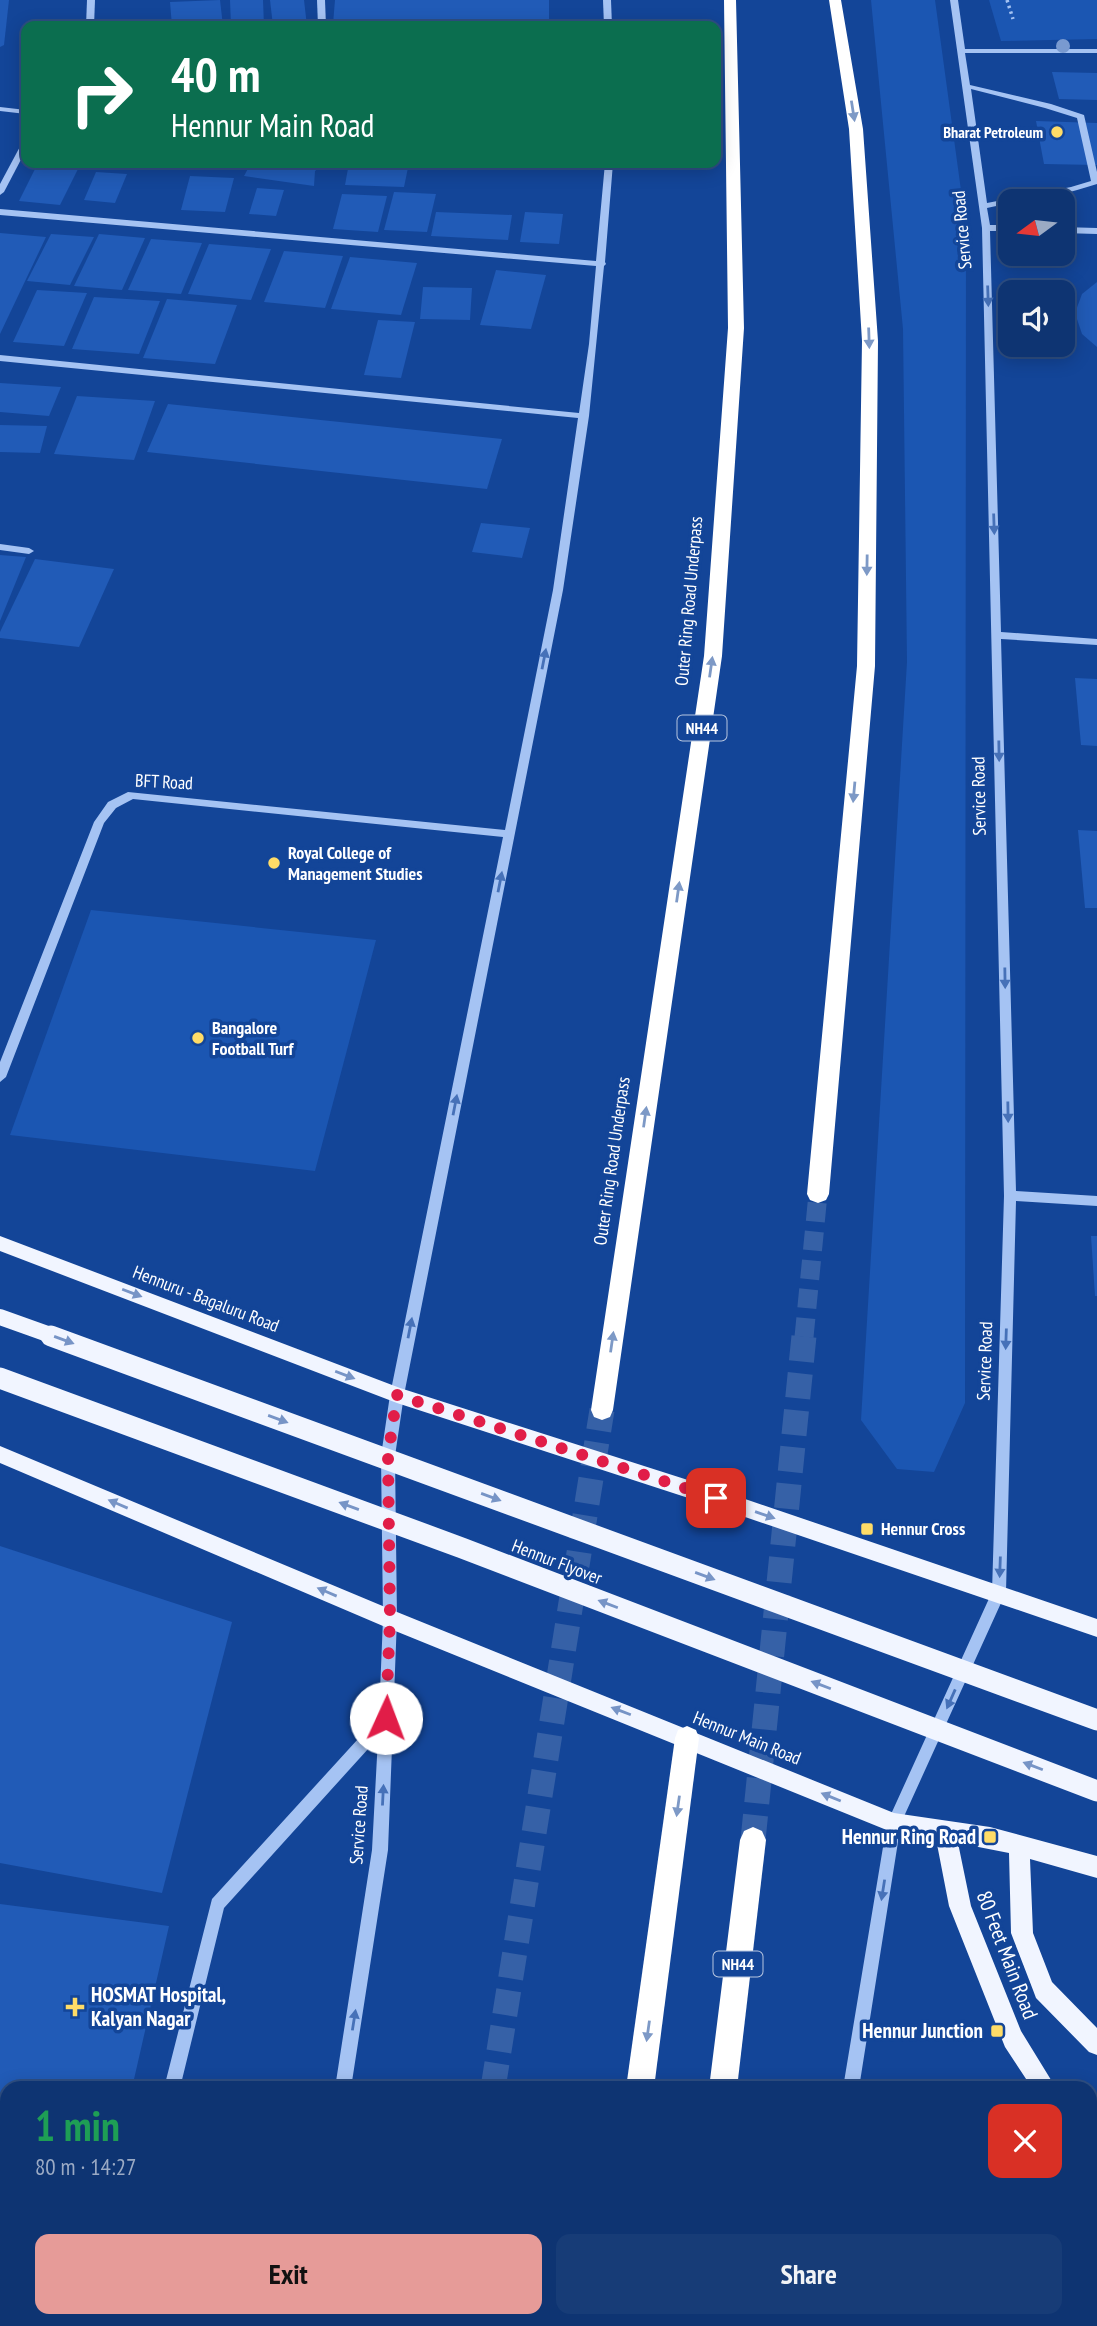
<!DOCTYPE html>
<html lang="en">
<head>
<meta charset="utf-8">
<style>
	:root { --surface:#0e3472; --page:#173c77; --text:#f1f3f6; --muted:#9baac4; --line:#2e4f84; --accent:#e69b98 }
	body { margin:0; font-family:"PT Sans Narrow",sans-serif; background:var(--page); color:var(--text); height:100vh; display:flex; flex-direction:column; font-size:26px; white-space:nowrap }
	* { box-sizing:border-box; margin:0 }
	p { font-size:23px; color:var(--muted) }
	.icon { flex:none; width:38px; height:38px; fill:none; stroke:currentColor; stroke-width:2; stroke-linecap:round; stroke-linejoin:round }
	.map { position:relative; flex:1; overflow:hidden }
	.drawer { position:absolute; left:0px; top:2081px; width:1097px; height:247px; display:flex; flex-direction:column; background:var(--surface); border-radius:21px 21px 0 0; box-shadow:0 4px 18px #0003,0 0 0 2px var(--line) }
	.drawer>* { flex:none }
	.top-card { position:absolute; left:21px; top:21px; width:700px; height:147px; border-radius:14px; box-shadow:0 4px 18px #0003,0 0 0 2px var(--line); background:#0b6e4f; color:#fff; overflow:hidden }
	.needle { width:46px; rotate:255deg }
	.tools { position:absolute; left:998px; top:189px; display:grid; gap:14px }
	.tools a { display:grid; place-items:center; width:77px; height:77px; border-radius:14px; background:var(--surface); box-shadow:0 4px 18px #0003,0 0 0 2px var(--line); font-size:35px }
	.pin { position:absolute; display:grid; place-items:center; width:60px; height:60px; color:#fff; margin:-30px; border-radius:14px; box-shadow:0 4px 10px #0006 }
	.me { position:absolute; width:77px; margin:-38px; rotate:2deg; stroke-linejoin:round; filter:drop-shadow(0 0 5px #0008) }
	.turn { display:flex; align-items:center; gap:24px; height:147px; padding:0 35px; font-size:32px }
	.turn .icon { width:91px; height:91px; stroke-width:2.5 }
	.turn b { display:block; font-size:49px; line-height:60px }
	.round { display:grid; place-items:center; flex:none; width:74px; height:74px; border-radius:14px; background:var(--page) }
	.summary { display:flex; align-items:center; justify-content:space-between; height:119px; padding:0 35px }
	h1 { font-size:42px; font-weight:700; line-height:52px; color:#1e9e55 }
	.cta { display:flex; gap:14px; margin-top:auto; padding:14px 35px }
	.cta a { flex:1; height:80px; border-radius:14px; background:var(--accent); color:#111; font-size:28px; font-weight:700; line-height:80px; text-align:center }
	.cta a+a { background:var(--page); color:var(--text) }
	.map>svg:first-child { display:block }
	.green { fill:#1b56b2 }
	.building { fill:#215bb7 }
	.lines { fill:none; stroke-linecap:round; stroke-linejoin:round }
	.highway-tunnel-far1 { stroke:#3661a7; stroke-width:19; stroke-dasharray:19 10; stroke-linecap:butt }
	.highway-tunnel { stroke:#3661a7; stroke-width:25; stroke-dasharray:25 12; stroke-linecap:butt }
	.path { stroke:#a5c3f3; stroke-width:3.5; stroke-dasharray:2.5 3.5; stroke-linecap:butt }
	.minor { fill:#a5c3f3; fill-rule:evenodd }
	.major { fill:#f1f5ff; fill-rule:evenodd }
	.highway { fill:#fff; fill-rule:evenodd }
	.major-bridge-far1 { stroke:#f1f5ff; stroke-width:16 }
	.major-bridge { stroke:#f1f5ff; stroke-width:21 }
	.tree { fill:#799ad0 }
	.oneway { fill:#7d99c6 }
	.oneway2 { fill:#4671b8 }
	.oneway3 { fill:#7794c6 }
	.route { stroke:#e11d48; stroke-width:12; stroke-dasharray:0 21.6 }
	.poi-dot { fill:#ffdc67; stroke:#134598; stroke-width:2.5 }
	.labels { text-anchor:middle; stroke-width:7; stroke-linejoin:round; paint-order:stroke }
	.far-poi-label { font-size:16px; font-weight:bold; fill:#fff; stroke:#134598; text-anchor:end }
	.shield { fill:#134598; stroke:#b8c7e0; stroke-width:2 }
	.shield-label { font-size:16px; font-weight:bold; fill:#fff }
	.street-label { font-size:18px; fill:#fff; stroke:#134598 }
	.poi-label { font-size:18px; font-weight:bold; fill:#fff; stroke:#134598; text-anchor:start }
	.near-poi-label { font-size:21px; font-weight:bold; fill:#fff; stroke:#134598; text-anchor:end }
	.near-street-label { font-size:21px; fill:#fff; stroke:#134598 }
</style>
</head>
<body>
<div class="map">
<svg width="1097" height="2326" viewBox="0 0 1097 2326">
	<rect width="100%" height="100%" fill="#134598"/>
	<g class="green">
		<polygon points="871,0 935,0 966,227 965,1403 934,1472 897,1469 861,1420 907,662 903,329"/>
		<polygon points="989,0 1097,0 1097,39 1001,41"/>
		<polygon points="91,910 376,940 315,1171 10,1135"/>
	</g>
	<g class="building">
		<polygon points="0,0 9,0 4,45 0,47"/>
		<polygon points="220,0 223,26 172,26 170,2"/>
		<polygon points="230,0 263,0 264,26 231,26"/>
		<polygon points="270,0 304,0 307,26 273,26"/>
		<polygon points="335,0 549,0 549,22 333,24"/>
		<polygon points="1052,72 1097,73 1097,100 1059,99"/>
		<polygon points="1036,121 1097,123 1097,165 1044,164"/>
		<polygon points="38,163 81,163 60,205 19,201"/>
		<polygon points="128,163 182,163 180,168"/>
		<polygon points="199,163 244,163 243,167 199,165"/>
		<polygon points="251,163 326,163 315,171 314,186 244,176"/>
		<polygon points="349,163 409,163 404,187 345,185"/>
		<polygon points="96,172 127,174 115,203 84,200"/>
		<polygon points="190,176 234,178 225,212 181,210"/>
		<polygon points="257,188 284,190 276,216 249,214"/>
		<polygon points="394,192 436,194 427,232 384,230"/>
		<polygon points="342,194 387,196 378,232 333,229"/>
		<polygon points="436,212 512,215 508,240 431,236"/>
		<polygon points="525,212 563,214 559,244 520,242"/>
		<polygon points="0,233 46,237 0,334"/>
		<polygon points="51,234 94,237 70,285 27,281"/>
		<polygon points="99,234 145,238 122,290 74,286"/>
		<polygon points="151,239 202,243 181,294 128,290"/>
		<polygon points="209,244 271,249 251,300 188,294"/>
		<polygon points="284,251 343,256 325,308 264,302"/>
		<polygon points="350,257 417,263 401,315 331,309"/>
		<polygon points="496,270 546,275 531,329 480,325"/>
		<polygon points="1097,282 1097,347 1082,334 1075,313 1082,294"/>
		<polygon points="423,287 472,288 470,320 420,319"/>
		<polygon points="37,290 87,293 64,346 13,342"/>
		<polygon points="94,297 160,301 139,354 72,349"/>
		<polygon points="167,299 237,305 215,364 143,358"/>
		<polygon points="378,320 415,322 401,378 364,375"/>
		<polygon points="0,383 61,387 49,416 0,412"/>
		<polygon points="77,396 155,401 134,460 54,454"/>
		<polygon points="168,404 502,439 487,489 147,452"/>
		<polygon points="0,425 47,426 40,453 0,452"/>
		<polygon points="481,523 530,528 522,558 472,552"/>
		<polygon points="0,555 26,557 0,621"/>
		<polygon points="35,559 114,569 79,647 0,638 0,632"/>
		<polygon points="1075,678 1097,679 1097,746 1081,745"/>
		<polygon points="1078,830 1097,831 1097,908 1085,908"/>
		<polygon points="1091,1236 1097,1236 1097,1296 1095,1296"/>
		<polygon points="0,1546 232,1622 162,1893 0,1863"/>
		<polygon points="0,1904 169,1926 132,2088 7,2088 7,2105 0,2104"/>
		<polygon points="1090,2222 1097,2224 1097,2326 1050,2326 1050,2320 1090,2320"/>
		<polygon points="891,2320 1021,2320 1022,2326 891,2326"/>
	</g>
	<g class="lines">
		<polyline class="highway-tunnel-far1" points="804,1337 818,1194"/>
		<g class="highway-tunnel">
			<polyline points="753,1840 804,1336"/>
			<polyline points="493,2088 602,1410"/>
		</g>
		<polyline class="path" points="1007,0 1013,19"/>
		<g class="minor">
			<polygon points="87,0 95,0 94,26 86,26"/>
			<polygon points="317,0 325,0 326,26 318,26"/>
			<polygon points="603,0 611,0 612,26 604,26"/>
			<path d="M950 0H958L965 49H1097V53H965L970 85 1051 104 1084 115 1097 172V184C1069 193 1039 201 1010 201V203L987 208 990 225H1010V231H990L1001 632 1097 639V645L1001 639 1016 1191 1097 1196V1206L1016 1201 1006 1592 901 1823 859 2088H843L887 1823 992 1592 1004 1196 982 228ZM971 89 1045 108 1077 118 1091 181 1071 187 987 203Z"/>
			<polygon points="0,107 26,110 26,114 0,111"/>
			<polygon points="23,141 26,141 26,150 4,192 0,195 0,184"/>
			<polygon points="605,163 613,163 605,262 606,264 604,266 589,416 563,590 404,1395 395,1456 397,1619 388,1850 351,2088 335,2088 372,1850 378,1738 224,1908 180,2088 164,2088 212,1899 379,1716 383,1619 381,1456 390,1395 503,837 133,799 116,808 104,823 6,1077 0,1082 0,1062 94,822 108,802 128,792 505,830 553,590 578,418 0,361 0,355 579,413 589,344 596,266 0,215 0,209 596,261"/>
			<polygon points="1062,227 1097,228 1097,234 1062,233"/>
			<polygon points="0,544 29,548 34,551 29,554 0,550"/>
			<polygon points="0,2193 7,2194 7,2210 0,2209"/>
			<polygon points="280,2320 297,2320 295,2326 279,2326"/>
			<polygon points="802,2320 819,2320 817,2326 801,2326"/>
		</g>
		<g class="major">
			<polygon points="0,1236 400,1388 716,1489 1097,1619 1097,1637 716,1507 397,1403 0,1251"/>
			<polygon points="0,1446 397,1612 894,1813 990,1827 1097,1856 1097,1878 1030,1859 1033,1933 1052,1982 1097,2028 1097,2055 1089,2052 1036,1998 1033,1990 1011,1933 1009,1853 958,1843 971,1906 1021,2031 1056,2088 1032,2088 1005,2047 949,1906 936,1839 894,1833 383,1626 0,1463"/>
			<polygon points="1090,2111 1097,2113 1097,2138 1090,2135"/>
		</g>
		<g class="highway">
			<polygon points="724,0 736,0 744,328 722,656 613,1410 610,1417 602,1420 594,1417 591,1410 704,656 728,328"/>
			<polygon points="829,0 841,0 863,129 878,341 875,666 829,1194 826,1200 818,1203 810,1200 807,1194 857,666 862,341 849,129"/>
			<polygon points="687,1726 696,1730 699,1738 654,2088 626,2088 675,1738 678,1730"/>
			<polygon points="753,1827 762,1831 766,1840 737,2088 709,2088 740,1840 744,1831"/>
			<polygon points="443,2320 471,2320 472,2326 442,2326"/>
			<polygon points="578,2320 607,2320 606,2326 576,2326"/>
			<polygon points="681,2320 709,2320 710,2326 680,2326"/>
		</g>
		<polyline class="major-bridge-far1" points="0,1317 56,1337"/>
		<g class="major-bridge">
			<polyline points="51,1336 1097,1720"/>
			<polyline points="0,1378 462,1548 1097,1791"/>
		</g>
	</g>
	<circle class="tree" cx="1063" cy="46" r="7"/>
	<defs><path id="oneway-solid" d="M-6-.8H1V-3.2L6.5 0L1 3.2V.8H-6Z" transform="scale(1.75)"/></defs>
	<g class="oneway">
		<use href="#oneway-solid" transform="translate(853 111) rotate(81)"/>
		<use href="#oneway-solid" transform="translate(869 338) rotate(88)"/>
		<use href="#oneway-solid" transform="translate(867 565) rotate(91)"/>
		<use href="#oneway-solid" transform="translate(711 667) rotate(-82)"/>
		<use href="#oneway-solid" transform="translate(854 792) rotate(95)"/>
		<use href="#oneway-solid" transform="translate(678 892) rotate(-82)"/>
		<use href="#oneway-solid" transform="translate(645 1117) rotate(-82)"/>
		<use href="#oneway-solid" transform="translate(612 1342) rotate(-82)"/>
		<use href="#oneway-solid" transform="translate(678 1806) rotate(98)"/>
		<use href="#oneway-solid" transform="translate(648 2031) rotate(98)"/>
	</g>
	<g class="oneway2">
		<use href="#oneway-solid" transform="translate(988 296) rotate(88)"/>
		<use href="#oneway-solid" transform="translate(994 524) rotate(88)"/>
		<use href="#oneway-solid" transform="translate(544 659) rotate(-79)"/>
		<use href="#oneway-solid" transform="translate(999 751) rotate(89)"/>
		<use href="#oneway-solid" transform="translate(500 882) rotate(-79)"/>
		<use href="#oneway-solid" transform="translate(1005 978) rotate(89)"/>
		<use href="#oneway-solid" transform="translate(455 1105) rotate(-79)"/>
		<use href="#oneway-solid" transform="translate(1008 1112) rotate(89)"/>
		<use href="#oneway-solid" transform="translate(410 1328) rotate(-79)"/>
		<use href="#oneway-solid" transform="translate(1006 1339) rotate(92)"/>
		<use href="#oneway-solid" transform="translate(1000 1567) rotate(92)"/>
		<use href="#oneway-solid" transform="translate(951 1699) rotate(114)"/>
		<use href="#oneway-solid" transform="translate(383 1795) rotate(-87)"/>
		<use href="#oneway-solid" transform="translate(883 1890) rotate(99)"/>
		<use href="#oneway-solid" transform="translate(354 2020) rotate(-81)"/>
	</g>
	<g class="oneway3">
		<use href="#oneway-solid" transform="translate(132 1293) rotate(21)"/>
		<use href="#oneway-solid" transform="translate(64 1340) rotate(20)"/>
		<use href="#oneway-solid" transform="translate(345 1375) rotate(21)"/>
		<use href="#oneway-solid" transform="translate(278 1419) rotate(20)"/>
		<use href="#oneway-solid" transform="translate(491 1497) rotate(20)"/>
		<use href="#oneway-solid" transform="translate(118 1504) rotate(-157)"/>
		<use href="#oneway-solid" transform="translate(349 1506) rotate(-160)"/>
		<use href="#oneway-solid" transform="translate(765 1515) rotate(19)"/>
		<use href="#oneway-solid" transform="translate(705 1576) rotate(20)"/>
		<use href="#oneway-solid" transform="translate(327 1592) rotate(-157)"/>
		<use href="#oneway-solid" transform="translate(608 1604) rotate(-159)"/>
		<use href="#oneway-solid" transform="translate(821 1685) rotate(-159)"/>
		<use href="#oneway-solid" transform="translate(621 1711) rotate(-159)"/>
		<use href="#oneway-solid" transform="translate(1033 1766) rotate(-159)"/>
		<use href="#oneway-solid" transform="translate(831 1797) rotate(-158)"/>
	</g>
	<g class="lines">
		<polyline class="route" points="386,1718 390,1619 388,1456 397,1395 716,1498"/>
	</g>
	<g class="poi-dot">
		<circle cx="1057" cy="132" r="7"/>
		<circle cx="274" cy="863" r="7"/>
		<circle cx="198" cy="1038" r="7"/>
		<rect x="860" y="1522" width="14" height="14" rx="3.5"/>
		<rect x="983" y="1830" width="14" height="14" rx="3.5"/>
		<path d="M71.5 1996.5h7v7h7v7h-7v7h-7v-7h-7v-7h7z"/>
		<rect x="990" y="2024" width="14" height="14" rx="3.5"/>
	</g>
	<g class="labels">
		<g class="far-poi-label">
			<text x="1043" y="138">Bharat Petroleum</text>
		</g>
		<g class="shield">
			<rect x="677.5" y="715.5" width="49" height="25" rx="5"/>
			<rect x="713.5" y="1951.5" width="49" height="25" rx="5"/>
		</g>
		<g class="shield-label">
			<text x="702" y="734">NH44</text>
			<text x="738" y="1970">NH44</text>
		</g>
		<g class="street-label">
			<text transform="translate(962 230) rotate(-95)" y="6">Service Road</text>
			<text transform="translate(689 601) rotate(-85)" y="6">Outer Ring Road Underpass</text>
			<text transform="translate(164 782) rotate(3)" y="6">BFT Road</text>
			<text transform="translate(979 796) rotate(-91)" y="6">Service Road</text>
			<text transform="translate(612 1161) rotate(-82)" y="6">Outer Ring Road Underpass</text>
			<text transform="translate(206 1299) rotate(21)" y="6">Hennuru - Bagaluru Road</text>
			<text transform="translate(985 1361) rotate(-88)" y="6">Service Road</text>
			<text transform="translate(557 1562) rotate(21)" y="6">Hennur Flyover</text>
			<text transform="translate(747 1738) rotate(22)" y="6">Hennur Main Road</text>
			<text transform="translate(359 1825) rotate(-86)" y="6">Service Road</text>
		</g>
		<g class="poi-label">
			<text x="288" y="859">Royal College of<tspan x="288" dy="21">Management Studies</tspan></text>
			<text x="212" y="1034">Bangalore<tspan x="212" dy="21">Football Turf</tspan></text>
			<text x="881" y="1535">Hennur Cross</text>
		</g>
		<g class="near-poi-label">
			<text x="976" y="1844">Hennur Ring Road</text>
			<text x="91" y="2002" text-anchor="start">HOSMAT Hospital,<tspan x="91" dy="24">Kalyan Nagar</tspan></text>
			<text x="983" y="2038">Hennur Junction</text>
		</g>
		<g class="near-street-label">
			<text transform="translate(1007 1955) rotate(69)" y="7">80 Feet Main Road</text>
		</g>
	</g>
</svg>
<div class="tools">
<a><svg class="needle" viewBox="-14 -14 28 28"><path d="M0-13l5 13h-10z" fill="#e53935"/><path d="M0 13l5-13h-10z" fill="#9baac4"/></svg></a>
<a><svg class="icon" aria-label="sound" viewBox="0 0 24 24"><path d="M4 9h4l5-4v14l-5-4H4zM17 9q2 3 0 6"/></svg></a>
</div>
<div class="pin" style="left:716px;top:1498px;background:#d93025"><svg class="icon" aria-label="arrive" viewBox="0 0 24 24"><path d="M6 21V4h12l-3 4 3 4H6"/></svg></div>
<svg class="me" style="left:386px;top:1718px" viewBox="-20 -20 40 40"><circle r="19" fill="#fff"/><path d="M0-13L10 11 0 6-10 11z" fill="#e11d48"/></svg>
<div class="top-card">
<div class="turn"><svg class="icon" aria-label="right" viewBox="0 0 24 24"><path d="M7 20v-9h11M14 6l5 5-5 5"/></svg><div><b>40 m</b>Hennur Main Road</div></div>
</div>
<section class="drawer">
<div class="summary"><div><h1>1 min</h1><p>80 m · 14:27</p></div><a class="round" style="background:#d93025;color:#fff"><svg class="icon" aria-label="close" viewBox="0 0 24 24"><path d="M6 6l12 12M18 6L6 18"/></svg></a></div>
<div class="cta"><a>Exit</a><a>Share</a></div>
</section>
</div>
</body>
</html>
